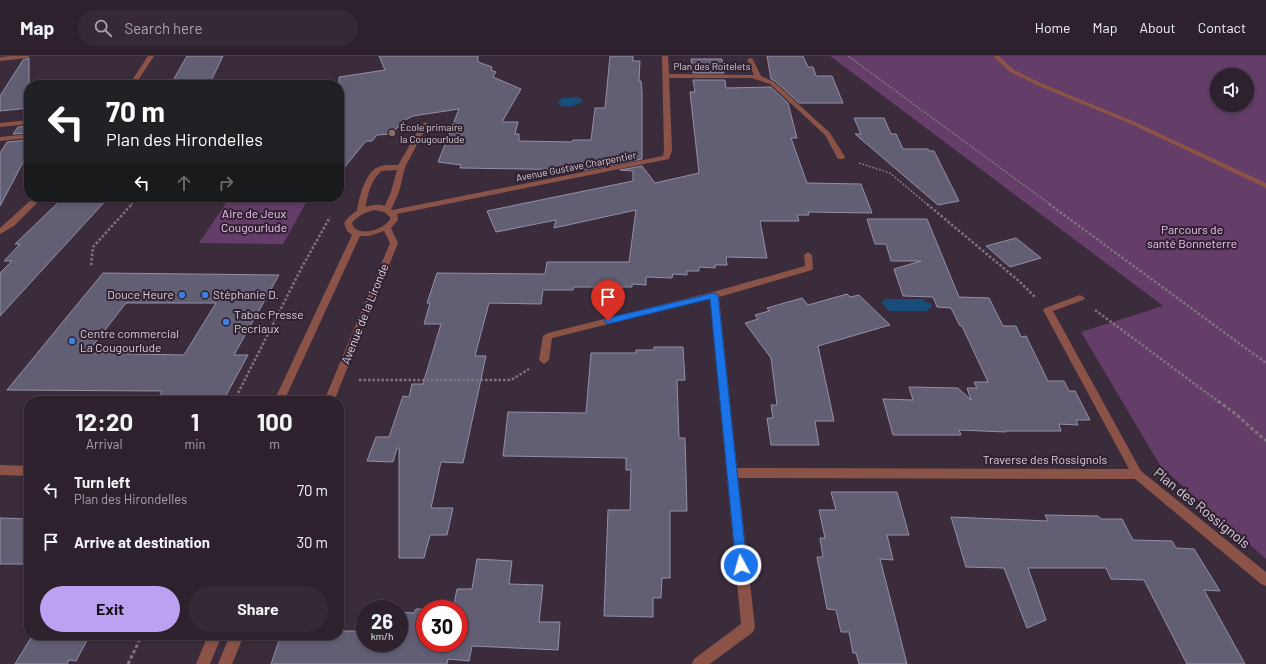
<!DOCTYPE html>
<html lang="en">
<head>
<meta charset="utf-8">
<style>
	:root { --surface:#2c212d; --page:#342935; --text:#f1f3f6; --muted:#a6a3aa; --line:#483e49; --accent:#bca0f2 }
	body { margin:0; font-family:Barlow,sans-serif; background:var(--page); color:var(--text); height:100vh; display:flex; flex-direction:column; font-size:15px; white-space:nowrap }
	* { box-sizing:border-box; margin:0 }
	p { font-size:13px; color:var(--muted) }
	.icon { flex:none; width:22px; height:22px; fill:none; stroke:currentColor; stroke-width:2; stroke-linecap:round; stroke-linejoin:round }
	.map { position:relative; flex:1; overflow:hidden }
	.sheet { position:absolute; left:24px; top:340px; width:320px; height:244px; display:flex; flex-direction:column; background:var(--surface); border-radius:16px; box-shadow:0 2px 6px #0003,0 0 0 1px var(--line) }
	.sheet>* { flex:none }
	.top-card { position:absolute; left:24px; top:24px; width:320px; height:122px; border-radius:16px; box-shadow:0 2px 6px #0003,0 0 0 1px var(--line); background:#202124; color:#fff; overflow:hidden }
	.tools { position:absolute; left:1210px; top:12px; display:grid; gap:8px }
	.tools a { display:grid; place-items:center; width:44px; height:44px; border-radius:50%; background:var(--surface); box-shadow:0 2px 6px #0003,0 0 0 1px var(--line); font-size:20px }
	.speed { position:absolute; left:356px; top:544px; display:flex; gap:8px; font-size:20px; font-weight:700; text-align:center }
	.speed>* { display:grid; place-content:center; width:52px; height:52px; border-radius:50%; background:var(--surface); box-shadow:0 2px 6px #0003,0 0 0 1px var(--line); line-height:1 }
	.speed small { font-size:10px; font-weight:400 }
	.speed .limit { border:6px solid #d22; background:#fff; color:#111 }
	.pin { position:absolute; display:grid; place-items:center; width:34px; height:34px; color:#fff; margin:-41px -17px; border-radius:50% 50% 50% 0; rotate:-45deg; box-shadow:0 0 4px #0007 }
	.pin .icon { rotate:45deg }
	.me { position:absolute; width:44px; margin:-22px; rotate:354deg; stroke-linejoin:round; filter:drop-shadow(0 0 3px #0008) }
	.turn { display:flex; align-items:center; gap:14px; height:84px; padding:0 16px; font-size:18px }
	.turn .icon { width:52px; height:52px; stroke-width:2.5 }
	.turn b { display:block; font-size:28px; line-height:34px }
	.lanes { display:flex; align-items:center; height:38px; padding:0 16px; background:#0003; justify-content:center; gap:20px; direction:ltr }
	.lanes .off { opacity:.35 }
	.eta { display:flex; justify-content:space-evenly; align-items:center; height:68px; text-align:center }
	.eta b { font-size:24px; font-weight:700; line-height:28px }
	.action { display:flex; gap:8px; margin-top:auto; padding:8px 16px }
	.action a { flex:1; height:46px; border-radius:24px; background:var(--accent); color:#111; font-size:16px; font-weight:700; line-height:46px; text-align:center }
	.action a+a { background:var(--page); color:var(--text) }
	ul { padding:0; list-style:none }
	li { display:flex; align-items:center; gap:12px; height:52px; padding:0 16px }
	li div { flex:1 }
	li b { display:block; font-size:15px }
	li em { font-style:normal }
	header { display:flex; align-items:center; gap:24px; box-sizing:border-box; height:56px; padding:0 20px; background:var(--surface); border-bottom:1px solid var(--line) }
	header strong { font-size:19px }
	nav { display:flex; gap:22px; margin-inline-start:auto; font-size:14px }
	.search { width:280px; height:36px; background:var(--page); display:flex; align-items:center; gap:10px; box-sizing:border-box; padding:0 14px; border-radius:22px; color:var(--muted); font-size:15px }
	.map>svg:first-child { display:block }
	.green { fill:#643d68; fill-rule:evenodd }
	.water { fill:#194d79 }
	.building { fill:#625f75; stroke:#928fa7; fill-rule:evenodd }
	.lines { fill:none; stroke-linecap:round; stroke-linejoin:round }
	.path-far2 { stroke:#807380; stroke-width:1.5; stroke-dasharray:2 1.5; stroke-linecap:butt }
	.path-far1 { stroke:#807380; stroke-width:2.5; stroke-dasharray:2.5 2; stroke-linecap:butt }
	.path { stroke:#807380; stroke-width:3; stroke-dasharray:3.5 2.5; stroke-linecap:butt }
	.service { fill:#8b5347; fill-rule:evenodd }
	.minor { fill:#8b5347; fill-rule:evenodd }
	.route { fill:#1a73e8; stroke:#114b97 }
	.education-dot { fill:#8d6e63; stroke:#312232; stroke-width:1.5 }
	.shop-dot { fill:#3f7fe0; stroke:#312232; stroke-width:1.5 }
	.labels { text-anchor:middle; stroke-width:4; stroke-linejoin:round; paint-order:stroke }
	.far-street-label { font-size:10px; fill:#dad0da; stroke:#312232 }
	.far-poi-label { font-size:10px; fill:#dad0da; stroke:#312232; text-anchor:start }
	.park-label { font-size:12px; fill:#f0c1f5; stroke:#312232 }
	.poi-label { font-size:12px; fill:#dad0da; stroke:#312232; text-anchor:start }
	.street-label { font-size:12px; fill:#dad0da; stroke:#312232 }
	.near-street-label { font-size:14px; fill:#dad0da; stroke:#312232 }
</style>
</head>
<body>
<header>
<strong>Map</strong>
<div class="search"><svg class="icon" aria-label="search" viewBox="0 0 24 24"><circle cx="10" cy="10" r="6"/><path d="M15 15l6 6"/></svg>Search here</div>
<nav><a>Home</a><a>Map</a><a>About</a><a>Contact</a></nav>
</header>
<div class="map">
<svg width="1266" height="608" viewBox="0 0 1266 608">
	<rect width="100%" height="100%" fill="#3b2c3c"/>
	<g class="green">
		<path d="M830 0H1266V503L1161 411 1081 276 1163 250ZM1217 19H1247V49H1217Z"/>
		<polygon points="230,141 309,141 283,188 199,187"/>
	</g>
	<g class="water">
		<polygon points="577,41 582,43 582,46 571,51 561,50 557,46 563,42"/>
		<polygon points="884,243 924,243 925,246 931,247 932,251 928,253 928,255 889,255 882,247"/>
	</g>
	<g class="building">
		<polygon points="187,0 223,0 211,25 171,28"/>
		<polygon points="379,0 478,0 478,6 492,11 491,14 496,16 493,21 521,33 502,66 518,66 515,78 519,78 519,85 572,86 573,84 591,84 595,52 605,52 610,0 633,0 633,5 640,5 639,25 641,25 642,36 642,103 586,114 460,112 461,109 438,106 459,53 413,60 403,65 392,78 377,79 372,85 366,85 339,118 339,21 385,14"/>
		<polygon points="767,0 803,0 808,11 813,11 816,20 832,20 843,47 799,47 775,25 771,23"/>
		<polygon points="29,2 29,52 0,55 0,40 23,4"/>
		<polygon points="691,3 722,3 724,17 693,17"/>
		<polygon points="693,24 725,24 726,32 771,31 788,47 797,82 791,82 807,127 861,128 872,157 808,156 809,159 797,159 799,165 760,165 767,202 726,201 727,209 715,209 715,212 699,211 699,215 687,215 687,219 673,218 672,222 646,221 646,229 632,228 632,231 574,231 573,234 543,234 541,248 489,247 475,300 486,300 463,407 441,406 431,452 453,452 447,479 430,479 424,502 399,502 399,392 397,392 393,406 367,405 376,381 389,381 403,340 409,341 412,328 423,328 441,268 424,268 430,247 427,247 437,217 545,218 547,206 629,206 636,154 554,172 556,164 496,176 487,155 633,125 633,115 620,114 642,110 655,127 699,117 690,36 695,36"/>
		<polygon points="854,62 884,62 891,78 896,78 903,93 928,93 929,95 934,95 959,145 938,149 855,78 861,78"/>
		<polygon points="29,70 29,77 13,78 18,71"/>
		<polygon points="29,84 29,95 0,150 0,97 7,86"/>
		<polygon points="64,141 109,141 0,260 0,217 12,205 4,205 20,188 15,188"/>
		<polygon points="867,163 927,163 959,241 989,242 1003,270 1016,270 1021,281 1026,280 1048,325 1064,325 1069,335 1075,335 1090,364 1076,364 1078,369 1059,368 1061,375 1005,375 1006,376 959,374 961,379 893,379 883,343 913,344 909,331 958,332 971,344 967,332 977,332 974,326 988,326 962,270 960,270 951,252 937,251 933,241 903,240 894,213 921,205 891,205 886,188 875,188"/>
		<polygon points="1016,182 1041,202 1010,211 986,190"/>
		<path d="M103 217 279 219 234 299H248L223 345H157L162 335 7 334ZM126 247H216L184 299 87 297Z"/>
		<polygon points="847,238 850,241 859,239 890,269 818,290 834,365 815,365 819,389 771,389 767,362 773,362 771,349 777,349 771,302 745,267 758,263 755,259 769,255 767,252 802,242 808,249"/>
		<polygon points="654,291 683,291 685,324 677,324 679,382 685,382 687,455 670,455 670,522 662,522 661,542 653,542 653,561 604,560 608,454 630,454 631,414 626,414 626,402 503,400 508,356 586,357 591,297 636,297 636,294 654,294"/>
		<polygon points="831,436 897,436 909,479 887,479 893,504 880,503 907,608 859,608 856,597 853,597 849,576 841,576 836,554 827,553 817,501 823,501 820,482 825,482 819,454 836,454"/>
		<polygon points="1045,459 1098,460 1101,463 1122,463 1133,484 1172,485 1176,492 1194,493 1220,535 1204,534 1245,608 1187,608 1144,524 1111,523 1106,512 1028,512 1046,564 1027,572 1004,512 966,511 951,461 1048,465"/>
		<polygon points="0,462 29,463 29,508 0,508"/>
		<polygon points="477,503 512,505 509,528 543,529 539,566 560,566 558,594 472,590 469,605 448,603 447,608 271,608 281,579 339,579 339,575 365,575 365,587 399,587 399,556 414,557 416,553 425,553 425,587 459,587 459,553 453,553 457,533 472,533"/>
		<polygon points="42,579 90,579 76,605 69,604 67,608 15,608 32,580 41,580"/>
	</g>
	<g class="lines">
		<g class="path-far2">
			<polyline points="848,0 1051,149"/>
			<polyline points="859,107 890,117 928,149"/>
			<polyline points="131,149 138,141"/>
		</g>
		<g class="path-far1">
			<polyline points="927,148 1019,225 1035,241"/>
			<polyline points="1049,148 1266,307"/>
			<polyline points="91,209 93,191 132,148"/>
			<polyline points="1095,254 1219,346"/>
			<polyline points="359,324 511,324 529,313"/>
			<polyline points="234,345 302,211 330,161"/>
		</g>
		<g class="path">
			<polyline points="1218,345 1237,359 1266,385"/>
			<polyline points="128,608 142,579"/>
		</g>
		<g class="service">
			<polygon points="993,0 999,0 1014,14 1043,28 1135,66 1266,127 1266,132 1131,68 1039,30 1010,16"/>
			<path d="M401 109 405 111 399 136 390 156H384L383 154 391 136 397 114 381 115C370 126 367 140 365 155L361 157H358L357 155C359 142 364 120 376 112 382 108 394 109 401 109Z"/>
		</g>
		<g class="minor">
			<polygon points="11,0 30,0 27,2 0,5 0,1"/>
			<polygon points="148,0 154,0 135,29 129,29"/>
			<path d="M662 0H668L669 18 754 19 747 3 752 2 761 20 774 26 830 77 845 101 844 103H838L825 79 770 28 751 22H669L672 94 669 103 397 158 398 164 391 172 398 187 334 345H324L390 187 384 175 369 180H360L284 345H274L352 179 347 175 344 167C353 153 378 142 392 154L663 100 664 94ZM375 154 384 156 390 161V164C382 173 365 180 354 172L352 167C358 159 366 156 375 154Z"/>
			<polygon points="29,64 29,68 0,71 0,67"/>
			<polygon points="425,66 428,68 405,111 404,113 398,113 397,111 422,68"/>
			<polygon points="29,78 29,82 0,85 0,81"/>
			<polygon points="30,145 36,145 37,147 14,170 0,178 0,172"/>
			<polygon points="808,196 812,199 813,212 812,214 719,241 737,412 1129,413 1043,254 1045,252 1080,239 1085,242 1083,244 1053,255 1141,415 1266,516 1266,530 1261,528 1135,423 738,422 755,571 753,576 710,608 692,608 694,603 741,568 710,243 552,282 549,304 544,308 539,304 543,280 548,277 713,236 805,210 804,199"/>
			<polygon points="0,409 29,410 29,420 0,419"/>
			<polygon points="208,579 222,579 210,608 196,608"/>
			<polygon points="230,579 244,579 232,608 218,608"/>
		</g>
	</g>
	<polygon class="route" points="714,237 718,239 747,509 745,513 741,514 737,513 736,509 710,243 608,268 604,265 608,262"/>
	<circle class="education-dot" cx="392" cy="77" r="4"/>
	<g class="shop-dot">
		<circle cx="182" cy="239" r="4"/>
		<circle cx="205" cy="239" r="4"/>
		<circle cx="226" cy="266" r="4"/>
		<circle cx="72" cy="285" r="4"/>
	</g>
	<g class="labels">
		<g class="far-street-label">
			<text x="712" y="14">Plan des Roitelets</text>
			<text transform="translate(576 110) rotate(-11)" y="4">Avenue Gustave Charpentier</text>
		</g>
		<g class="far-poi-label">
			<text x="400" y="75">École primaire<tspan x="400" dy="12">la Cougourlude</tspan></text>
		</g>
		<g class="park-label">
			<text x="254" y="162">Aire de Jeux<tspan x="254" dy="14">Cougourlude</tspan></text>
			<text x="1192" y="178">Parcours de<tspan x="1192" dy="14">santé Bonneterre</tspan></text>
		</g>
		<g class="poi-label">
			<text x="174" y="243" text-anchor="end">Douce Heure</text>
			<text x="213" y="243">Stéphanie D.</text>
			<text x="234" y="263">Tabac Presse<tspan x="234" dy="14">Pecriaux</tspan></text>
			<text x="80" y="282">Centre commercial<tspan x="80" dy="14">La Cougourlude</tspan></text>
		</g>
		<g class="street-label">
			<text transform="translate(365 258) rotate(-68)" y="4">Avenue de la Lironde</text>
			<text x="1045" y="408">Traverse des Rossignols</text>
		</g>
		<g class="near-street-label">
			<text transform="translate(1202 452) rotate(39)" y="5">Plan des Rossignols</text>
		</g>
	</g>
</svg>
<div class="tools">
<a><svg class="icon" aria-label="sound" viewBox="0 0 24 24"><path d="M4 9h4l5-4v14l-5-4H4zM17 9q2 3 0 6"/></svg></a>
</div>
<div class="speed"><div>26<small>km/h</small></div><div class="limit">30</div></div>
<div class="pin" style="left:608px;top:265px;background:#d93025"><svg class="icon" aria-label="arrive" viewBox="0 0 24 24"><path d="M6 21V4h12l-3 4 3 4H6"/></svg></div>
<svg class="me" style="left:741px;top:509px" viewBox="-20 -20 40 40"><circle r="17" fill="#1a73e8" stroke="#fff" stroke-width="3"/><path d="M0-11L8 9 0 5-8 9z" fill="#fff"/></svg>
<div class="top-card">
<div class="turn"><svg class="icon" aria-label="left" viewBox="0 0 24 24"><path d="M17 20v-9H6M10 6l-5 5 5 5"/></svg><div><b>70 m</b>Plan des Hirondelles</div></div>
<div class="lanes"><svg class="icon" aria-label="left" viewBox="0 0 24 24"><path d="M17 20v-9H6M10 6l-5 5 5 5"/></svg><svg class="icon off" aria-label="ahead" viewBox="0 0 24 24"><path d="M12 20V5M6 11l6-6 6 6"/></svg><svg class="icon off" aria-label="right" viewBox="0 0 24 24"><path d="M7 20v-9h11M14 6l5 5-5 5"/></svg></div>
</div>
<section class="sheet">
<div class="eta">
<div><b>12:20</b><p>Arrival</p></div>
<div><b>1</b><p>min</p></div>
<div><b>100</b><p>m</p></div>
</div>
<ul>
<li><svg class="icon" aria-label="left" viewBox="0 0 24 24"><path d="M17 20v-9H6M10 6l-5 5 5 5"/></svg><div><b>Turn left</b><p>Plan des Hirondelles</p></div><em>70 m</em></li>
<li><svg class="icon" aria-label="arrive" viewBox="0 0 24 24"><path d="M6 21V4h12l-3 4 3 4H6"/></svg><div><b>Arrive at destination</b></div><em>30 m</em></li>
</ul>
<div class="action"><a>Exit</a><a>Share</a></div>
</section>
</div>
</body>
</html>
